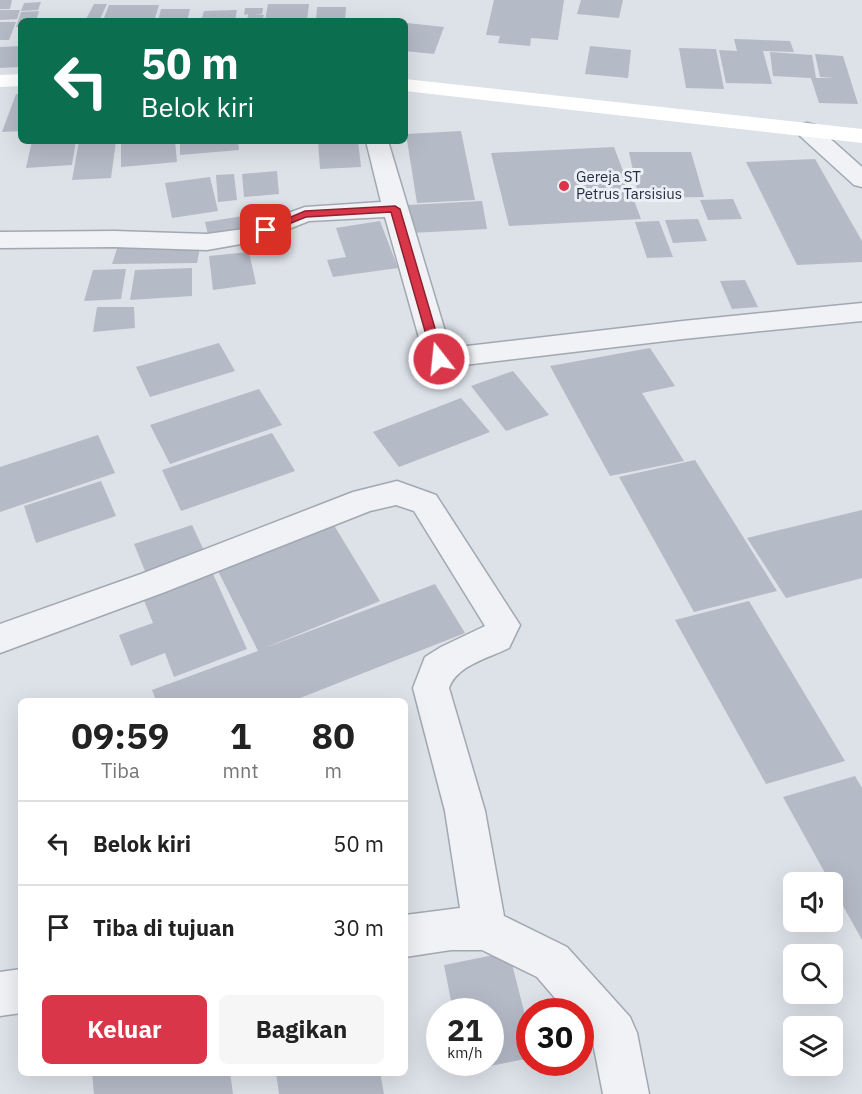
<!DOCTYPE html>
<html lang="id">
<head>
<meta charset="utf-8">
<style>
	:root { --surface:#fff; --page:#f6f6f6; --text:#222; --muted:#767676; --line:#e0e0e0; --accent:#d93649 }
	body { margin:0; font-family:"IBM Plex Sans",sans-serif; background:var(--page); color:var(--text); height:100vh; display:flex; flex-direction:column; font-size:22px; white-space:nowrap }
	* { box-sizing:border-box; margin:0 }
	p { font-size:20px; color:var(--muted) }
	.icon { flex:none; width:33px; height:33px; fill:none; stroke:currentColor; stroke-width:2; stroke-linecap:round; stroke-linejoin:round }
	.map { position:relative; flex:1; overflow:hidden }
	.panel { position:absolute; left:18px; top:698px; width:390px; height:378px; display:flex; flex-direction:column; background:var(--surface); border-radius:9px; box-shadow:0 6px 24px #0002 }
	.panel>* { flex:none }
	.hud { position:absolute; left:18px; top:18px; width:390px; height:126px; border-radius:9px; box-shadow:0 6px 24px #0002; background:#0b6e4f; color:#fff; overflow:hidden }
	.fabs { position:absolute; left:783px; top:872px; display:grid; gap:12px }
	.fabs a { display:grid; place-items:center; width:60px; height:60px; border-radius:9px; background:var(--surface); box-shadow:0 6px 24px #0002; font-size:30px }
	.speed { position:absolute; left:426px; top:998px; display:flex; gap:12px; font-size:30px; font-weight:700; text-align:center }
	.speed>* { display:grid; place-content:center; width:78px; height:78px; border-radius:50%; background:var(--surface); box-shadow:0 6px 24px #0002; line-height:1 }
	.speed small { font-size:15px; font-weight:400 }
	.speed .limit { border:9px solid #d22; background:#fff; color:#111 }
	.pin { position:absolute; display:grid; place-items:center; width:51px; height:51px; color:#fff; margin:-26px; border-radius:12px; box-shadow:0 3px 9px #0006 }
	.me { position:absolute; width:66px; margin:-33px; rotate:344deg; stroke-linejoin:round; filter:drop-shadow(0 0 4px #0008) }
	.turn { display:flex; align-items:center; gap:21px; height:126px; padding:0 24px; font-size:27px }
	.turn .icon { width:78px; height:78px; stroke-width:2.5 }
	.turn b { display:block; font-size:42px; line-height:51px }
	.eta { display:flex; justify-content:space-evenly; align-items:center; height:102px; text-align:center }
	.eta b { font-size:36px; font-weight:700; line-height:42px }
	.action { display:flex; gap:12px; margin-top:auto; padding:12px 24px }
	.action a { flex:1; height:69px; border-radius:9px; background:var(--accent); color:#fff; font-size:24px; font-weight:700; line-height:69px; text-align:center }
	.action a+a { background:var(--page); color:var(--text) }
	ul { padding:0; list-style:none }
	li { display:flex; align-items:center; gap:18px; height:84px; padding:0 24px; border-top:2px solid var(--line) }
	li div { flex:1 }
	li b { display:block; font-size:22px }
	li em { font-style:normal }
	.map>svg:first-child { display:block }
	.building { fill:#b4bac6 }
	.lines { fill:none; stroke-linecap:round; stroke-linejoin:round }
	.minor-casing { stroke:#a2a8b2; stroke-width:3 }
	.minor { fill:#f0f2f6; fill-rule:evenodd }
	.secondary { fill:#fff; fill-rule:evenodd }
	.route { fill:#d93649; stroke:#8d232f; stroke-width:1.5 }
	.poi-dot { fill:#d93649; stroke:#ecf0f6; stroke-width:2 }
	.labels { text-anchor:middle; stroke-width:6; stroke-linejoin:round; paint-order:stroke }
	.far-poi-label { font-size:15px; fill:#252e40; stroke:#ecf0f6; text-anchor:start }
</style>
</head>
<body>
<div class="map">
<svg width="862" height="1094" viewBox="0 0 862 1094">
	<rect width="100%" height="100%" fill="#dde1e8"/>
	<g class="building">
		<polygon points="0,0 12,0 10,9 0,9"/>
		<polygon points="494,0 564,0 558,40 531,38 530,46 498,43 500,36 486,35"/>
		<polygon points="581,0 623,0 619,18 577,14"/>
		<polygon points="41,2 38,10 21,11 24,3"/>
		<polygon points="94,4 107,4 99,21 85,21"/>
		<polygon points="268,4 309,4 307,21 265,21"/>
		<polygon points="109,5 159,5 155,18 104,18"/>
		<polygon points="317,7 346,7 345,21 316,21"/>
		<polygon points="245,8 263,8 262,14 255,14 264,15 262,21 247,21 248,14 244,15"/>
		<polygon points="161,9 190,9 187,21 158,21"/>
		<polygon points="0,10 20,10 17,19 0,20"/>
		<polygon points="237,10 235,21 201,21 204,11"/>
		<polygon points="39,11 36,21 21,21 21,27 16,27 21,12"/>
		<polygon points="0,22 16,22 9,40 0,40"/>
		<polygon points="407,23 444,27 434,54 405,51"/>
		<polygon points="734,39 790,41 794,52 763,51 772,84 726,83 719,50 737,51"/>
		<polygon points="21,46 21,67 0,68 0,47"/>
		<polygon points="590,46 631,50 628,78 585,74"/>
		<polygon points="679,48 716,49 724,89 686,88"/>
		<polygon points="770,52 812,55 816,78 834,78 820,77 815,54 843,56 858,104 819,103 811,78 773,76"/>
		<polygon points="16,94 21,94 21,131 2,132"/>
		<polygon points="461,131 475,200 417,203 406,134"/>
		<polygon points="32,141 76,141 72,165 26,168"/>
		<polygon points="79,141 116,141 111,178 72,180"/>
		<polygon points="121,141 175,141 177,162 121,167"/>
		<polygon points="180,141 238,141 239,150 180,155"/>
		<polygon points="318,141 358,141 361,167 320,169"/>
		<polygon points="614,147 641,219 509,226 491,153"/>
		<polygon points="629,152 691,152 704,197 639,198"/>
		<polygon points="815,159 862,241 862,262 797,265 746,162"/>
		<polygon points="277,171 279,194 244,197 242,174"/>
		<polygon points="234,174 237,200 218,202 216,175"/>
		<polygon points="210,177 218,211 172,218 165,183"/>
		<polygon points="733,199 742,219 708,220 700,200"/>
		<polygon points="482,201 487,229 411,233 408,205"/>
		<polygon points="263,213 267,226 208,235 205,222"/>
		<polygon points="698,219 707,241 673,243 665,220"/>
		<polygon points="380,221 398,268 333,277 327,260 346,257 336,228"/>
		<polygon points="659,221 673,257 647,258 635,222"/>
		<polygon points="118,246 200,247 197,263 112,264"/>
		<polygon points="249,252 256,284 213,290 209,256"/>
		<polygon points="192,268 192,296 130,300 135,270"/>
		<polygon points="126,269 121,299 84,301 93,270"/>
		<polygon points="745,280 758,307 732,309 720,281"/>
		<polygon points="97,307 134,307 135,328 93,332"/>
		<polygon points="219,343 235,371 150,397 136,367"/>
		<polygon points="650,348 675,386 642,393 684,461 610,476 550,366"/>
		<polygon points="513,371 549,415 506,431 471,386"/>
		<polygon points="259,389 282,425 170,464 150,425"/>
		<polygon points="461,398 490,432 399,467 373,432"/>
		<polygon points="272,433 295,471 181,511 162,470"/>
		<polygon points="98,435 115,473 0,512 0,467"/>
		<polygon points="695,460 777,591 694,612 619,477"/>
		<polygon points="101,481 116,516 36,543 24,506"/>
		<polygon points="862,510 862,578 786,598 747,538"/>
		<polygon points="332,522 380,601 262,649 435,584 465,633 295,700 156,700 152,690 258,651 215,565"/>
		<polygon points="192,525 206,555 147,576 134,544"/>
		<polygon points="213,574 247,649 174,677 165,653 131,666 119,635 153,623 143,598"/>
		<polygon points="749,601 845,761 766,784 675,620"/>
		<polygon points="855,776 862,788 862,940 832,886 832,882 830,882 783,797"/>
		<polygon points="509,952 530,1035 530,1058 466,1071 464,1062 490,1062 490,1011 453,1011 444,965"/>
		<polygon points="92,1072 230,1072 233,1094 94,1094"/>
		<polygon points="276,1072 380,1072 384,1094 279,1094"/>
	</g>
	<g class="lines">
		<g class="minor-casing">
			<g id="minor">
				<polygon points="807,123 815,125 862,167 862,187 854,185 799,135 796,130 799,125"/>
				<polygon points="366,141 388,141 450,348 683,321 862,303 862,321 683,339 439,368 429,366 425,359 385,217 309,221 258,241 207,250 114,247 0,248 0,232 114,231 207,234 244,229 305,207 381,202"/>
				<path d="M397 481 436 495 520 625 509 648C489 658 457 665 449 688L485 811 504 916 567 947 630 1017 637 1033 649 1094H603L593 1043 580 1028V1011H566L537 977 482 950H451L405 957V915L460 908 445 811 413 688 425 657 441 647 485 626 414 511 396 505 370 511 165 592 0 653V624L141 574 353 492Z"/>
				<polygon points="21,969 21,1013 0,1016 0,972"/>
			</g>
		</g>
		<use href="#minor" class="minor"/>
		<g class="secondary">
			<polygon points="21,74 21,86 0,87 0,75"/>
			<polygon points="405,79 862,129 862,143 405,91"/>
		</g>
	</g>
	<polygon class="route" points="395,206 400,209 444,359 443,361 439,363 433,359 391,212 306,217 269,232 260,230 305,211"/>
	<circle class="poi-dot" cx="564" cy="186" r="6"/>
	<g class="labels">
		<g class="far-poi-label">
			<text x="576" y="182">Gereja ST<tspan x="576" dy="17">Petrus Tarsisius</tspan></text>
		</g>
	</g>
</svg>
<div class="fabs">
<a><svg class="icon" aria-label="sound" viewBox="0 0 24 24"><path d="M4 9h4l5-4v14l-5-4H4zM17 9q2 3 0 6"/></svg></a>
<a><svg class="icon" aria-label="search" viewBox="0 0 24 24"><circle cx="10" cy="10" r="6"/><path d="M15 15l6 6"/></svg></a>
<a><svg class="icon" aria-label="layers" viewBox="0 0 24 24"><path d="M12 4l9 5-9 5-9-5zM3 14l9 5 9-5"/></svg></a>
</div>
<div class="speed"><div>21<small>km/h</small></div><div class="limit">30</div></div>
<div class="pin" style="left:266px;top:230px;background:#d93025"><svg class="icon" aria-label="arrive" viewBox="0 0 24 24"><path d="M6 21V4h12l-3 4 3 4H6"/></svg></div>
<svg class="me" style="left:439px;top:359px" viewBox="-20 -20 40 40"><circle r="17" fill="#d93649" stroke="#fff" stroke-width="3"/><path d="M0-11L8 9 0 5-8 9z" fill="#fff"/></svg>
<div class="hud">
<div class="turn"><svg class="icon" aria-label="left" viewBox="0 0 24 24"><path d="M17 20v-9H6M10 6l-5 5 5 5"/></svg><div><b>50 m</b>Belok kiri</div></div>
</div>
<section class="panel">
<div class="eta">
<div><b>09:59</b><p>Tiba</p></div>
<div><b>1</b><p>mnt</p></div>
<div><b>80</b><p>m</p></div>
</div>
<ul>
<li><svg class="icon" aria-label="left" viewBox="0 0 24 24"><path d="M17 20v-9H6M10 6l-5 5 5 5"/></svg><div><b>Belok kiri</b></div><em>50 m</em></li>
<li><svg class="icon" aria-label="arrive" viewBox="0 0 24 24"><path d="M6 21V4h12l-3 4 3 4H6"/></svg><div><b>Tiba di tujuan</b></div><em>30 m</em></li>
</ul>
<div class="action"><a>Keluar</a><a>Bagikan</a></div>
</section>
</div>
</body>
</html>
